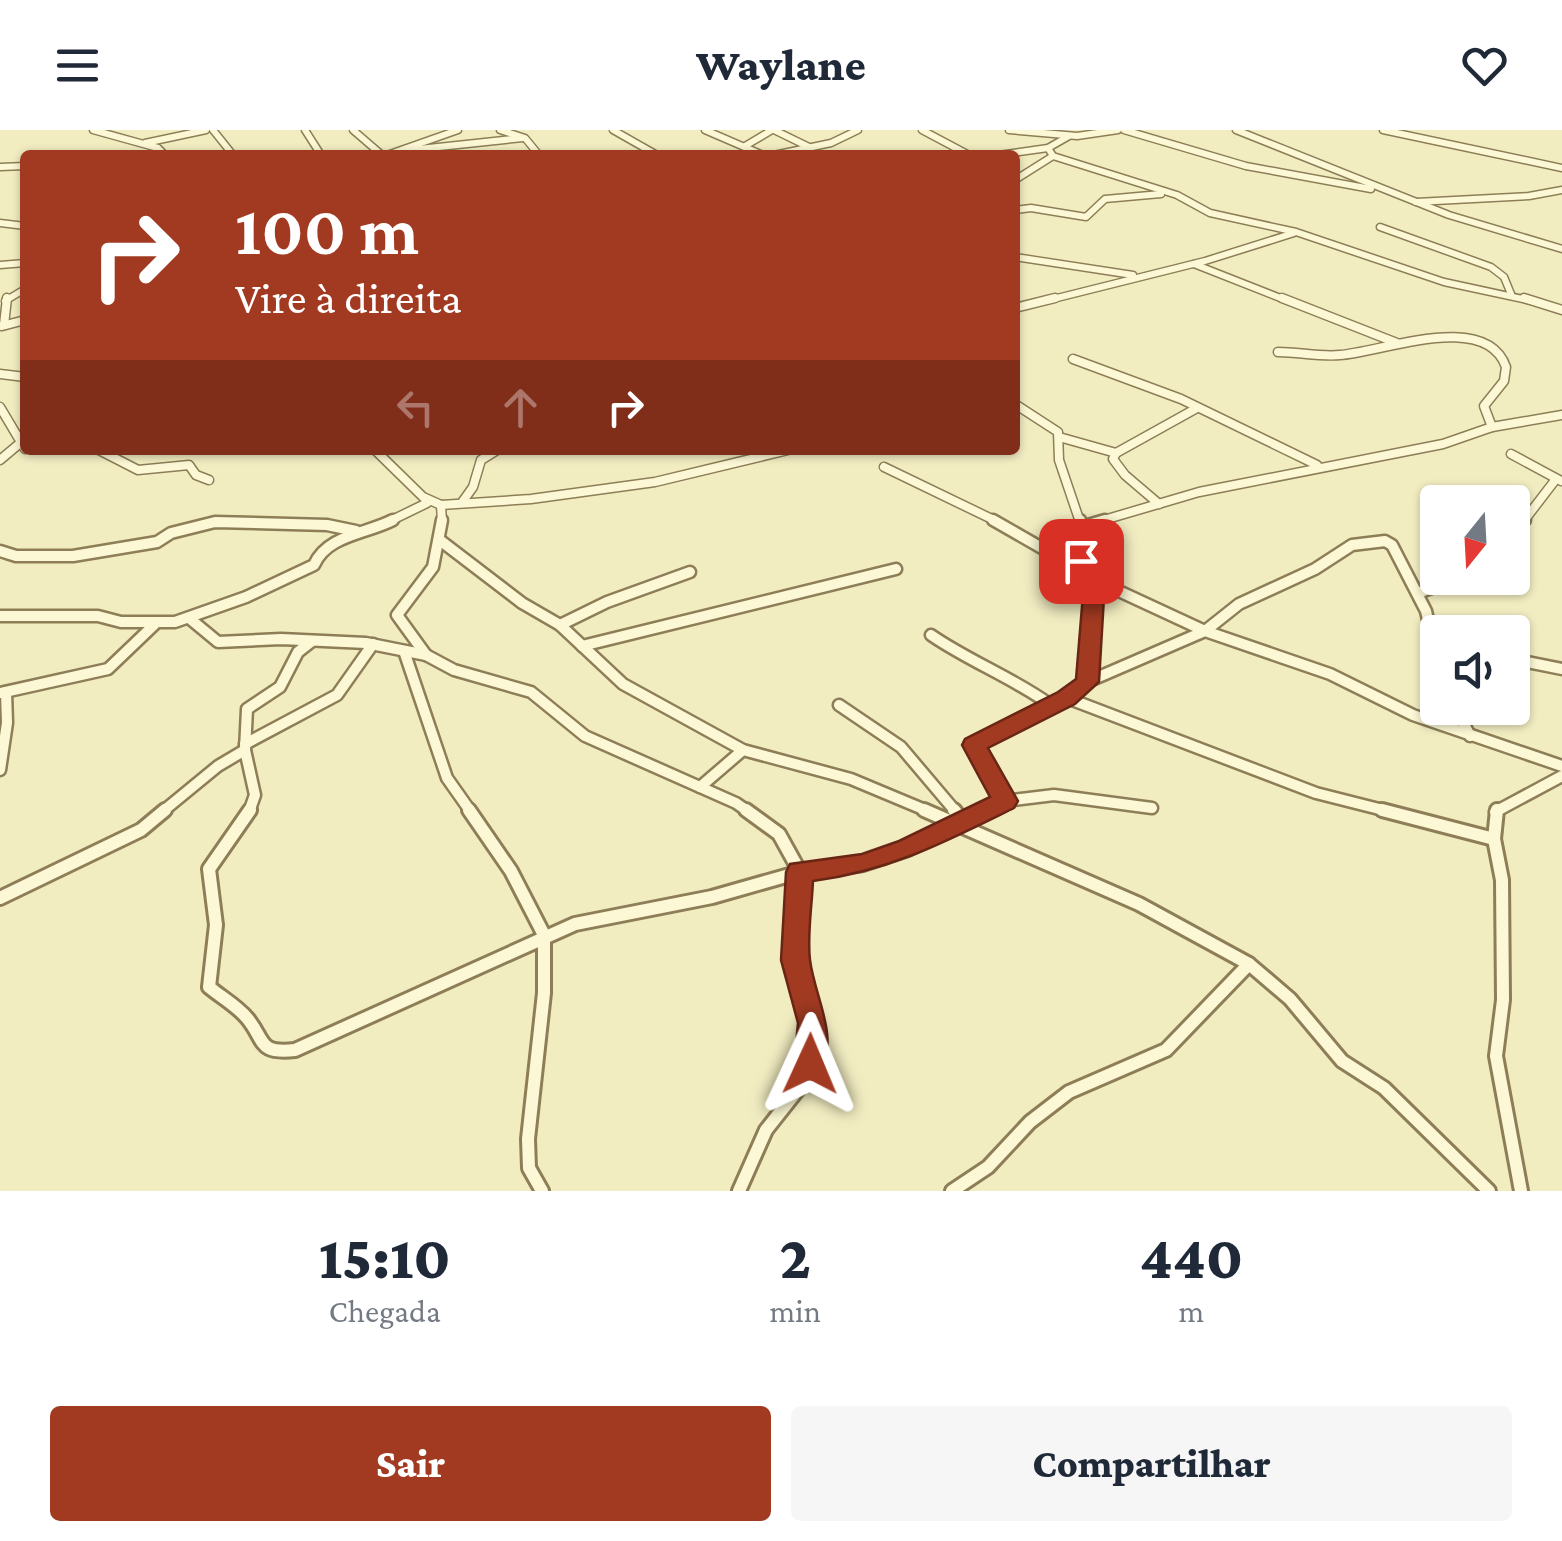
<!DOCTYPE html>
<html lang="pt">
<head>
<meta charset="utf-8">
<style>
	:root { --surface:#fff; --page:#f6f6f7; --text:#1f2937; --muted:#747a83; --accent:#a13a21 }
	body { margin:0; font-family:"Crimson Pro",serif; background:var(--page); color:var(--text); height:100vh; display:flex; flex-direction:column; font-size:38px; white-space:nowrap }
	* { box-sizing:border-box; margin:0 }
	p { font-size:32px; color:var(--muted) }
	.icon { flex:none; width:55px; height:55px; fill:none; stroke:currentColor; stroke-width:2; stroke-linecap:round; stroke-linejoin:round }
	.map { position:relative; height:1061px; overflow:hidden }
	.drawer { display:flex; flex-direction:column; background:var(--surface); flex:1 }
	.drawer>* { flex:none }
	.top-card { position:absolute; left:20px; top:20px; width:1000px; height:305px; border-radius:10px; box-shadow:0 2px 8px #0004; background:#a13a21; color:#fff; overflow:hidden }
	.needle { width:65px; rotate:198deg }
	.tools { position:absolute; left:1420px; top:355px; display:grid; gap:20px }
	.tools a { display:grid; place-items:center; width:110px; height:110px; border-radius:10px; background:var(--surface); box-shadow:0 2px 8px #0004; font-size:50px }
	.pin { position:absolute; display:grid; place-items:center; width:85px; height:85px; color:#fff; margin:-42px; border-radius:20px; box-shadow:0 5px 15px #0006 }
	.me { position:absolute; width:110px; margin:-55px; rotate:1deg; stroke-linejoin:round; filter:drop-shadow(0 0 8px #0008) }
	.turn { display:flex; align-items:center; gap:35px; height:210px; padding:0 50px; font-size:45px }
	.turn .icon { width:130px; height:130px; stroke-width:2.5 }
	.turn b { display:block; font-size:70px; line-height:85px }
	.lanes { display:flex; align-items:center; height:95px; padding:0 50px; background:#0003; justify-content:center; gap:50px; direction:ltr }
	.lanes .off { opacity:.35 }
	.eta { display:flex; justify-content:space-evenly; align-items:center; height:170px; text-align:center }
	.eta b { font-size:60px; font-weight:800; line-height:70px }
	.cta { display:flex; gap:20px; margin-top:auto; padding:20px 50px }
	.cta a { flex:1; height:115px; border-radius:10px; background:var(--accent); color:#fff; font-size:40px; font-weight:800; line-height:115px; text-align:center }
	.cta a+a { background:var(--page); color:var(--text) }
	header { display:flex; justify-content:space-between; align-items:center; height:130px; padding:0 50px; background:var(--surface); font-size:45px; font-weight:800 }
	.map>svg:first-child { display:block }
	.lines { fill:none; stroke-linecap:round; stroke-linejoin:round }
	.street-far3-casing { stroke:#8d7e57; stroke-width:9 }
	.street-far2-casing { stroke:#8d7e57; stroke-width:11 }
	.street-far1-casing { stroke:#8d7e57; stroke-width:15 }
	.street-casing { stroke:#8d7e57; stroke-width:18 }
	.street-far3 { stroke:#fcf8d5; stroke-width:6 }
	.street-far2 { stroke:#fcf8d5; stroke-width:8 }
	.street-far1 { stroke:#fcf8d5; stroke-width:10 }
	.street { stroke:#fcf8d5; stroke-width:12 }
	.route { fill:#a13a21; stroke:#692615; stroke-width:2.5 }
</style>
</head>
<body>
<header><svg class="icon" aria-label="menu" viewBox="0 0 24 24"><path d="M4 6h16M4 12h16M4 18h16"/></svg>Waylane<svg class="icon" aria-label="heart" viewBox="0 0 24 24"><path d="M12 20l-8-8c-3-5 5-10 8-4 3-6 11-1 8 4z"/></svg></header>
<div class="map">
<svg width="1562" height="1061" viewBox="0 0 1562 1061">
	<rect width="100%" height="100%" fill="#f2edc1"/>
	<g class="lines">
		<g class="street-far3-casing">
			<g id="street-far3">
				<polyline points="93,0 158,18 165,25"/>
				<polyline points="213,0 233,25"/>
				<polyline points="305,0 321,25"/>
				<polyline points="353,0 382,25"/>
				<polyline points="500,0 525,8 539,25"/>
				<polyline points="613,0 657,25"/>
				<polyline points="705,0 763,25"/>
				<polyline points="774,0 809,17"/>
				<polyline points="922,0 969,25"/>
				<polyline points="1009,0 1077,6 1118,0"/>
				<polyline points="1124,0 1246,36 1371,59"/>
				<polyline points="1236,0 1449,85 1562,119"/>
				<polyline points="1383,0 1562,38"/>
				<polyline points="145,13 206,0"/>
				<polyline points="745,16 772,0"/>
				<polyline points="1048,18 1053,26 1177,65 1210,83 1296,102 1444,152 1532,171"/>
				<polyline points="401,21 523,8"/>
				<polyline points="387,25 458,0"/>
				<polyline points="774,25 831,13 858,0"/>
				<polyline points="999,25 1048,18 1069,6"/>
				<polyline points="0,37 25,36"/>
				<polyline points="1015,50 1053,26"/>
				<polyline points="1416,72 1529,66 1562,60"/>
				<polyline points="1015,80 1031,78 1086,87 1105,69 1161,64"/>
				<polyline points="0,93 25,96"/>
				<polyline points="1380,97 1491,137 1504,147 1511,164"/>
				<polyline points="1015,127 1133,145"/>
				<polyline points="1194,134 1288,171"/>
				<polyline points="0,135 25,133"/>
				<polyline points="5,171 25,159"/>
				<polyline points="1045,171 1205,131 1294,103"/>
			</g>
		</g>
		<g class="street-far2-casing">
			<g id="street-far2">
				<polyline points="1282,168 1397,213"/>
				<polyline points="1524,168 1562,180"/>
				<polyline points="1015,178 1055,168"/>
				<polyline points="4,195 7,168"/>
				<polyline points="2,196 25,190"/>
				<path d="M1278 222C1299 222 1320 227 1340 225 1382 222 1486 180 1506 237L1504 251 1484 276 1492 297"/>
				<polyline points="1073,229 1181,269 1317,335"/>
				<polyline points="0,244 25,247"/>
				<polyline points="1015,274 1058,302 1059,330 1080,392"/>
				<polyline points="0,277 25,319"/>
				<polyline points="1059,307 1116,323"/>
				<polyline points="99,320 138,340 189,335 196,345 209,350"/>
				<polyline points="375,320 423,367 441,375 531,369 655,352 788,320"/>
				<polyline points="1511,324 1561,351"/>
				<polyline points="0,330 25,309"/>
				<polyline points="884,337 998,392"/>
				<polyline points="463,371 473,357 481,330 497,320"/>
				<polyline points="1159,374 1125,345 1113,329 1116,323 1197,278"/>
				<polyline points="441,375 442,392"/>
				<polyline points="214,392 220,392"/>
				<polyline points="388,392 427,373"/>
				<polyline points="1097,392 1199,362 1443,314 1492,297 1562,285"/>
				<polyline points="1523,392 1556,349"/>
			</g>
		</g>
		<g class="street-far1-casing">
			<g id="street-far1">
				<polyline points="993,390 1082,441"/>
				<polyline points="1080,390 1082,441 1095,450 1205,501 1330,544 1413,585 1562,636"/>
				<polyline points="1081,397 1105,390"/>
				<polyline points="1512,404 1525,390"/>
				<polyline points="441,411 522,473 560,495 623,554 743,620 851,649 930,682"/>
				<polyline points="0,421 16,426 73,426 157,412 171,403 215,392 327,395 356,401"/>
				<polyline points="1418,463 1458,448"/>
				<path d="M0 486H98L121 492H175L246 467 314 435C327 405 366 404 393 390"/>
				<polyline points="189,488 218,512 281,509 366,513 426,525 454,540 531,562 585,606 736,673 749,682"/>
				<polyline points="560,495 607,472 690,442"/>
				<path d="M931 505C970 532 1014 548 1052 576"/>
				<polyline points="582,516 896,439"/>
				<polyline points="404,521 447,648 471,682"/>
				<polyline points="426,525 397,485 433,437 442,390"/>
				<polyline points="1512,529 1562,539"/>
				<polyline points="1087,552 1095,450"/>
				<polyline points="0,563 108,539 155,494"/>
				<polyline points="1067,568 1316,663 1391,682"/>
				<polyline points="839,575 901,617 956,682"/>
				<polyline points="1456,578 1470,606"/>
				<polyline points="245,614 337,565 373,514"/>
				<polyline points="0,640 7,593 6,562"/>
				<polyline points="700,657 743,620"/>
				<polyline points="1005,671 1054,665 1152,678"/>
				<polyline points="162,682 218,636 245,620"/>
				<polyline points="249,682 255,665 245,620 247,579 280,557 298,522 312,511"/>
				<polyline points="982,682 1005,671 973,619 978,612 1067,568 1087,552 1205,501 1239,474 1315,439 1352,415 1385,411 1392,415 1426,481 1438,534"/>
				<polyline points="1495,682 1562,646"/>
			</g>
		</g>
		<g class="street-casing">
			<g id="street">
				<path d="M250 680 209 739 216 795 209 857C221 867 237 876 247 888 266 911 257 924 295 920L575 794 712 767 800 742 863 734 908 719 987 680"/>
				<polyline points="469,680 511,741 544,805 544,863 528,1009 529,1038 542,1061"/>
				<polyline points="924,680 1139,774 1249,834 1290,869 1342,931 1384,958 1489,1061"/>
				<polyline points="954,680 963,691"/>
				<polyline points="1382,680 1494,709"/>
				<polyline points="1497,680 1494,709 1502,750 1503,870 1496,926 1521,1061"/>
				<polyline points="0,768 141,700 165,680"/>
				<polyline points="739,1061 766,1000 800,957 810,934 813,893 795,829 800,742 779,704 746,680"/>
				<polyline points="952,1061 988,1037 1030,992 1069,962 1166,920 1249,834"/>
			</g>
		</g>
		<use href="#street-far3" class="street-far3"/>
		<use href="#street-far2" class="street-far2"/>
		<use href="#street-far1" class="street-far1"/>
		<use href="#street" class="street"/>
	</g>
	<path class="route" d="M1081 425 1089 427 1092 438 1105 450 1099 552 1075 574 988 618 1018 671 1014 678C945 712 890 741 813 751 812 776 807 805 810 830 815 869 839 904 821 944L810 948 798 944 794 934 798 893 781 830 786 742 790 734 862 724 899 711 990 667 962 615 965 609 1058 562 1076 549 1084 452 1072 441 1071 431Z"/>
</svg>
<div class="tools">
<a><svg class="needle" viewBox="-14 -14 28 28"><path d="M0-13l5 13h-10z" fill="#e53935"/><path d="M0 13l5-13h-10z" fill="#747a83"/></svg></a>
<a><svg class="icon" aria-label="sound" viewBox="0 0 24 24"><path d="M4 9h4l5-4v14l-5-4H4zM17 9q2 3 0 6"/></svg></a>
</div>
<div class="pin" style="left:1081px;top:431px;background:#d93025"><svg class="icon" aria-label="arrive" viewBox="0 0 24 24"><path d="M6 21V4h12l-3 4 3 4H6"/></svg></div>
<svg class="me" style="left:810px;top:934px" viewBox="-20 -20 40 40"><path d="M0-17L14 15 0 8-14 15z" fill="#a13a21" stroke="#fff" stroke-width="4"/></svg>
<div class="top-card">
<div class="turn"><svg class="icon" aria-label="right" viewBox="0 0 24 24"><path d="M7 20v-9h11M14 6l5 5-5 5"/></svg><div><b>100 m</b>Vire à direita</div></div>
<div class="lanes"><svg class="icon off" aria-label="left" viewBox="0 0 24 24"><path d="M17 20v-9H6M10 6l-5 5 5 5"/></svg><svg class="icon off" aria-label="ahead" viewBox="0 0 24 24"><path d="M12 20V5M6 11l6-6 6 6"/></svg><svg class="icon" aria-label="right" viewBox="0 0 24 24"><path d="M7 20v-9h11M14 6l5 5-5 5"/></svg></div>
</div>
</div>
<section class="drawer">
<div class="eta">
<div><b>15:10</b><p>Chegada</p></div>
<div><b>2</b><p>min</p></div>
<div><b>440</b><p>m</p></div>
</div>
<div class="cta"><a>Sair</a><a>Compartilhar</a></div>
</section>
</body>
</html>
